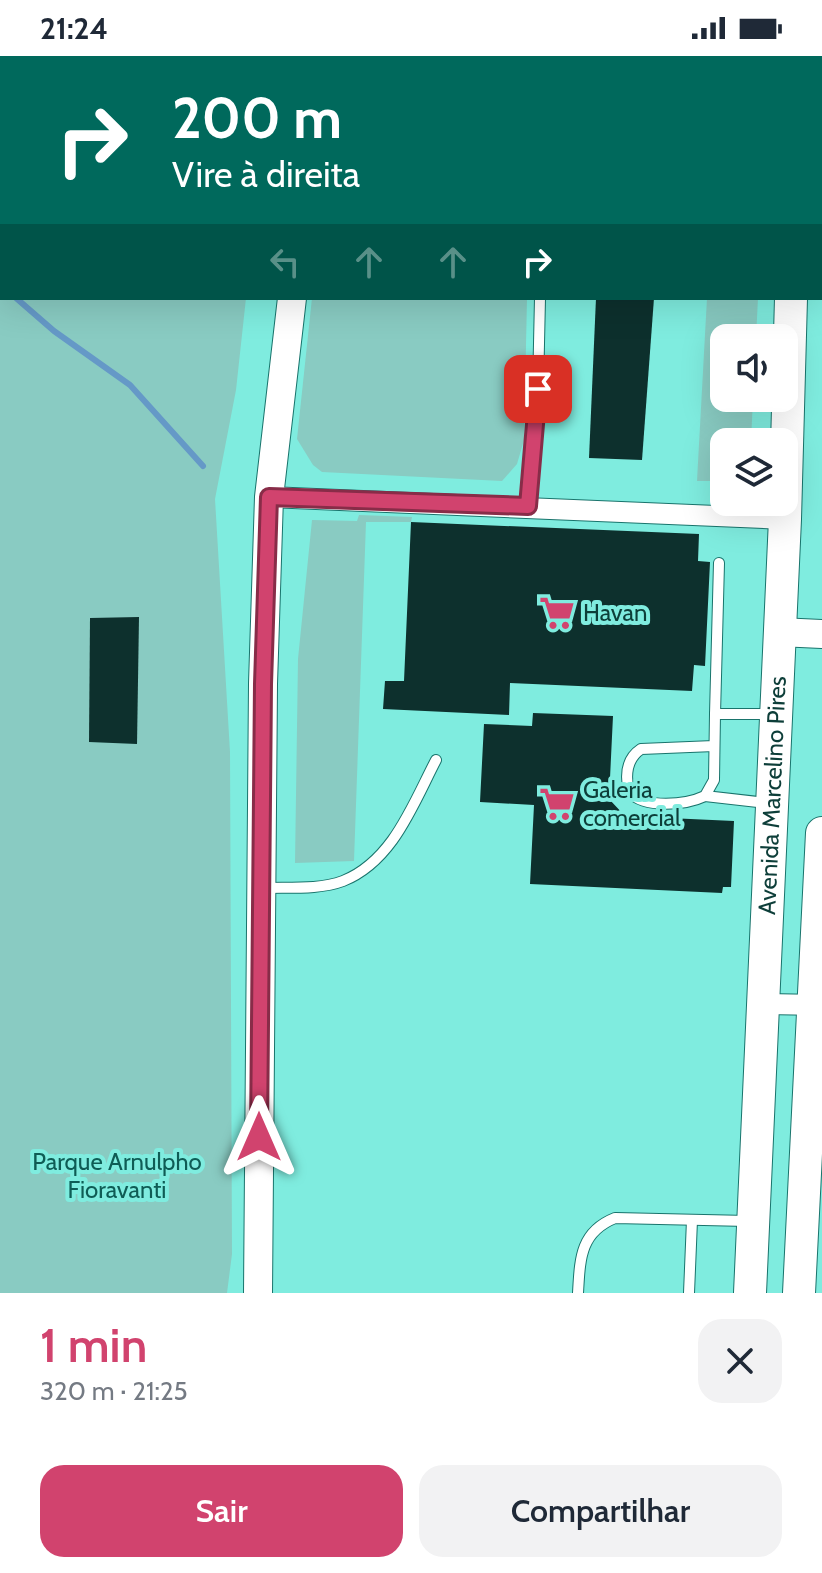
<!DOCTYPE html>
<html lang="pt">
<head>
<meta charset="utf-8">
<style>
	:root { --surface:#fff; --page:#f2f2f3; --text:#1f2937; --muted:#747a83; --accent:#d1436e }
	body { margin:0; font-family:Cabin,sans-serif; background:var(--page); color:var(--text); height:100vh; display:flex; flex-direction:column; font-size:30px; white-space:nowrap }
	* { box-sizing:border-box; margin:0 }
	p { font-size:26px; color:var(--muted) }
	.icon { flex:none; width:44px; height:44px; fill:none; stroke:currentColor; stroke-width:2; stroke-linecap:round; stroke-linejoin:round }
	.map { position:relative; height:1237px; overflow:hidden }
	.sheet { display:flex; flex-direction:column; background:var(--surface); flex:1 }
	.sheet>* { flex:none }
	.banner { position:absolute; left:0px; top:0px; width:822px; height:244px; box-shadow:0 8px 32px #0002; background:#00695c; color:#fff; overflow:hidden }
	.fabs { position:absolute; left:710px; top:268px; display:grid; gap:16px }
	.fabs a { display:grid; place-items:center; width:88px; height:88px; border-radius:16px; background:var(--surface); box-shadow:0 8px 32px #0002; font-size:40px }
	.pin { position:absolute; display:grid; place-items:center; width:68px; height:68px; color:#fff; margin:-34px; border-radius:16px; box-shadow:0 4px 12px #0006 }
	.me { position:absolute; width:88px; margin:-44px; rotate:0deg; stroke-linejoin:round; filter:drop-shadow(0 0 6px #0008) }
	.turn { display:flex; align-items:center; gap:28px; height:168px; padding:0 40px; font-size:36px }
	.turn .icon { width:104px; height:104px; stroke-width:2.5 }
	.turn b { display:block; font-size:56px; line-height:68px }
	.lanes { display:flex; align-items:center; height:76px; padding:0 40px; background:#0003; justify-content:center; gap:40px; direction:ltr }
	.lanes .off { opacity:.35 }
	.round { display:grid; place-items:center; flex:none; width:84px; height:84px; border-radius:24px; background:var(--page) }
	.overview { display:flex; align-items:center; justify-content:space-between; height:136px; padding:0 40px }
	h1 { font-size:48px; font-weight:600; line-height:60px; color:var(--accent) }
	.action { display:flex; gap:16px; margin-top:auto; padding:16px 40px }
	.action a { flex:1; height:92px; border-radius:24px; background:var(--accent); color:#fff; font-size:32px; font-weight:600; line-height:92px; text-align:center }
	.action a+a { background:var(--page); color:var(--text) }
	.status { display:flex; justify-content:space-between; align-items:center; height:56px; padding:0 40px; background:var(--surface); direction:ltr }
	.status svg { height:22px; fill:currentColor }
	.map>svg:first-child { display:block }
	.green { fill:#89cbc2 }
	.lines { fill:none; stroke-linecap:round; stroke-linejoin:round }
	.stream { stroke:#6599c7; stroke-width:6 }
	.building { fill:#0d302d }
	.lane-casing { stroke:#19746c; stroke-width:12 }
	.street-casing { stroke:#19746c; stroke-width:22 }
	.secondary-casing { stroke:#19746c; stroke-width:30 }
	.primary-casing { stroke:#19746c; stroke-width:34 }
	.lane { stroke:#fff; stroke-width:10 }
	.street { stroke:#fff; stroke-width:20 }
	.secondary { stroke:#fff; stroke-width:28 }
	.primary { stroke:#fff; stroke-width:32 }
	.route-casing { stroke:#882c48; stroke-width:20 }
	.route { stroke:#d1436e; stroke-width:14 }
	.labels { text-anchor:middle; stroke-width:8; stroke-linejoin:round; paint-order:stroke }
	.poi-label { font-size:24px; fill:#0d3e39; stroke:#7fecdf; text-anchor:start }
	.street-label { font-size:24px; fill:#0d3e39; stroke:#7fecdf }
	.park-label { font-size:24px; fill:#0f5c55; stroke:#7fecdf }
</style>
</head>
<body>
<div class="status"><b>21:24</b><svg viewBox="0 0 49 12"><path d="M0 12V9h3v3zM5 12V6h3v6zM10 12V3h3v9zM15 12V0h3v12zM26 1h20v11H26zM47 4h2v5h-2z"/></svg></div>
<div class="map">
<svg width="822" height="1237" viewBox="0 0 822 1237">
	<rect width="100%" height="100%" fill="#7fecdf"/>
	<g class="green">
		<polygon points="0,0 279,0 2,2 2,242 246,242 236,334 215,443 230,696 232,1198 227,1237 0,1237"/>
		<polygon points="312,242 527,242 524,384 517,408 502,425 322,416 313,409 297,383"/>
		<polygon points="707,242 758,242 756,282 724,282 724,342 753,342 751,386 724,386 724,425 697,425"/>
		<polygon points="359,459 412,461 411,466 366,466 354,805 295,807 298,603 312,464 357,465"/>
	</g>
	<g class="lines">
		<g class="stream">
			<polyline points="0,228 2,230"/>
			<polyline points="16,242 54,275 130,329 203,410"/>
		</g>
	</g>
	<g class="building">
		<polygon points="596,242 654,242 642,404 589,402"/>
		<polygon points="411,466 699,478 698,505 710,506 705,610 694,609 692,635 510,627 509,659 383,653 385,625 404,625"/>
		<polygon points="139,561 137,688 89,686 90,562"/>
		<polygon points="533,657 613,660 609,743 625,760 734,765 731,831 723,831 722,837 530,828 534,749 480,746 484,668 532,670"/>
	</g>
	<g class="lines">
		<g class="lane-casing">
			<g id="lane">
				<polyline points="471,0 471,2"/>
				<polyline points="528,450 538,333 540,242"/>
				<polyline points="719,507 715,658 771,658"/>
				<path d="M714 690 641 693C626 703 625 719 629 736 645 753 686 749 705 740L714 724 715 658"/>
				<polyline points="705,740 767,747"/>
				<path d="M262 832C288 831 319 834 343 825 393 805 413 748 436 704"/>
				<path d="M578 1237C580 1203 580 1176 615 1162L748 1165"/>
				<polyline points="689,1237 692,1164"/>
			</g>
		</g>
		<g class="street-casing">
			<g id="street">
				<polyline points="820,201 822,201"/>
				<polyline points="269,441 785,463"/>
				<polyline points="765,948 822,949"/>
			</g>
		</g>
		<g class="secondary-casing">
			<g id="secondary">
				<polyline points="320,2 320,0"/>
				<polyline points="779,576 822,578"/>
				<polyline points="258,1237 263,628 269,441 292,242"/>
			</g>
		</g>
		<g class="primary-casing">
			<g id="primary">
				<polyline points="798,2 799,0"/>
				<path id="s1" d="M750 1237 785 463 791 242"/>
				<polyline points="799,1237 822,777"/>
			</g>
		</g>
		<use href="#lane" class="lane"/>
		<use href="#street" class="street"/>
		<use href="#secondary" class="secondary"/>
		<use href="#primary" class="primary"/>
	</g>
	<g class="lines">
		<g class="route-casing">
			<polyline id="route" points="259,1081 263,628 269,441 528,450 538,333"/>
		</g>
		<use href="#route" class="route"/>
	</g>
	<defs>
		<g id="supermarket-bare" transform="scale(2.76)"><path d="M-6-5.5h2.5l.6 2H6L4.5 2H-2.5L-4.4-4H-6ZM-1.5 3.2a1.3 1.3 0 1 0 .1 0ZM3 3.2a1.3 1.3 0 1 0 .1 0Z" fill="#d1436e" stroke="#7fecdf" stroke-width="2.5" paint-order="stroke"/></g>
	</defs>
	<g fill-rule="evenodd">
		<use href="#supermarket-bare" x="557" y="557"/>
		<use href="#supermarket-bare" x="557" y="748"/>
	</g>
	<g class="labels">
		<g class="poi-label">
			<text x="583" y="565">Havan</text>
			<text x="583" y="742">Galeria<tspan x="583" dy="28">comercial</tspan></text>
		</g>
		<g class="street-label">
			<text dy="8" stroke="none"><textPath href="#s1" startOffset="498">Avenida Marcelino Pires</textPath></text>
		</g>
		<g class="park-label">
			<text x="117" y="1114">Parque Arnulpho<tspan x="117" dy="28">Fioravanti</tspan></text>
		</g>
	</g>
</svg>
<div class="fabs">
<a><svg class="icon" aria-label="sound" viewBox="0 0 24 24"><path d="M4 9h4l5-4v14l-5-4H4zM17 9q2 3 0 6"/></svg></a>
<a><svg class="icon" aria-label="layers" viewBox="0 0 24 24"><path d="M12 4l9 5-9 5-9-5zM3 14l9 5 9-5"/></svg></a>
</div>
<div class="pin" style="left:538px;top:333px;background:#d93025"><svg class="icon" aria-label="arrive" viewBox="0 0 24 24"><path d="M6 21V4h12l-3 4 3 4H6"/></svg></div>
<svg class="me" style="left:259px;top:1081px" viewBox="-20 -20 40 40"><path d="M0-17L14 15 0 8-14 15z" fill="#d1436e" stroke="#fff" stroke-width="4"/></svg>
<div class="banner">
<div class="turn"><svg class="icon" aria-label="right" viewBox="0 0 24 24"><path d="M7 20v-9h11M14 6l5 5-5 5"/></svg><div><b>200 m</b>Vire à direita</div></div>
<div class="lanes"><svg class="icon off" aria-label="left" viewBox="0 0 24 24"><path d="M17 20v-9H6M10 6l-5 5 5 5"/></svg><svg class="icon off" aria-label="ahead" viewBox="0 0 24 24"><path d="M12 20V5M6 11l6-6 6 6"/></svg><svg class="icon off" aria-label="ahead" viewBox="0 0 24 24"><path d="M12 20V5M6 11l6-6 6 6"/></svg><svg class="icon" aria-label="right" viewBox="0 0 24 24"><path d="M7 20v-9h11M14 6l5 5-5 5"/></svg></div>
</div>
</div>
<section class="sheet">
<div class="overview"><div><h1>1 min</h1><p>320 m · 21:25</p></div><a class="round"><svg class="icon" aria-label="close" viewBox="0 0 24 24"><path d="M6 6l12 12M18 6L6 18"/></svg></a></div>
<div class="action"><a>Sair</a><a>Compartilhar</a></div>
</section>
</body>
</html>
